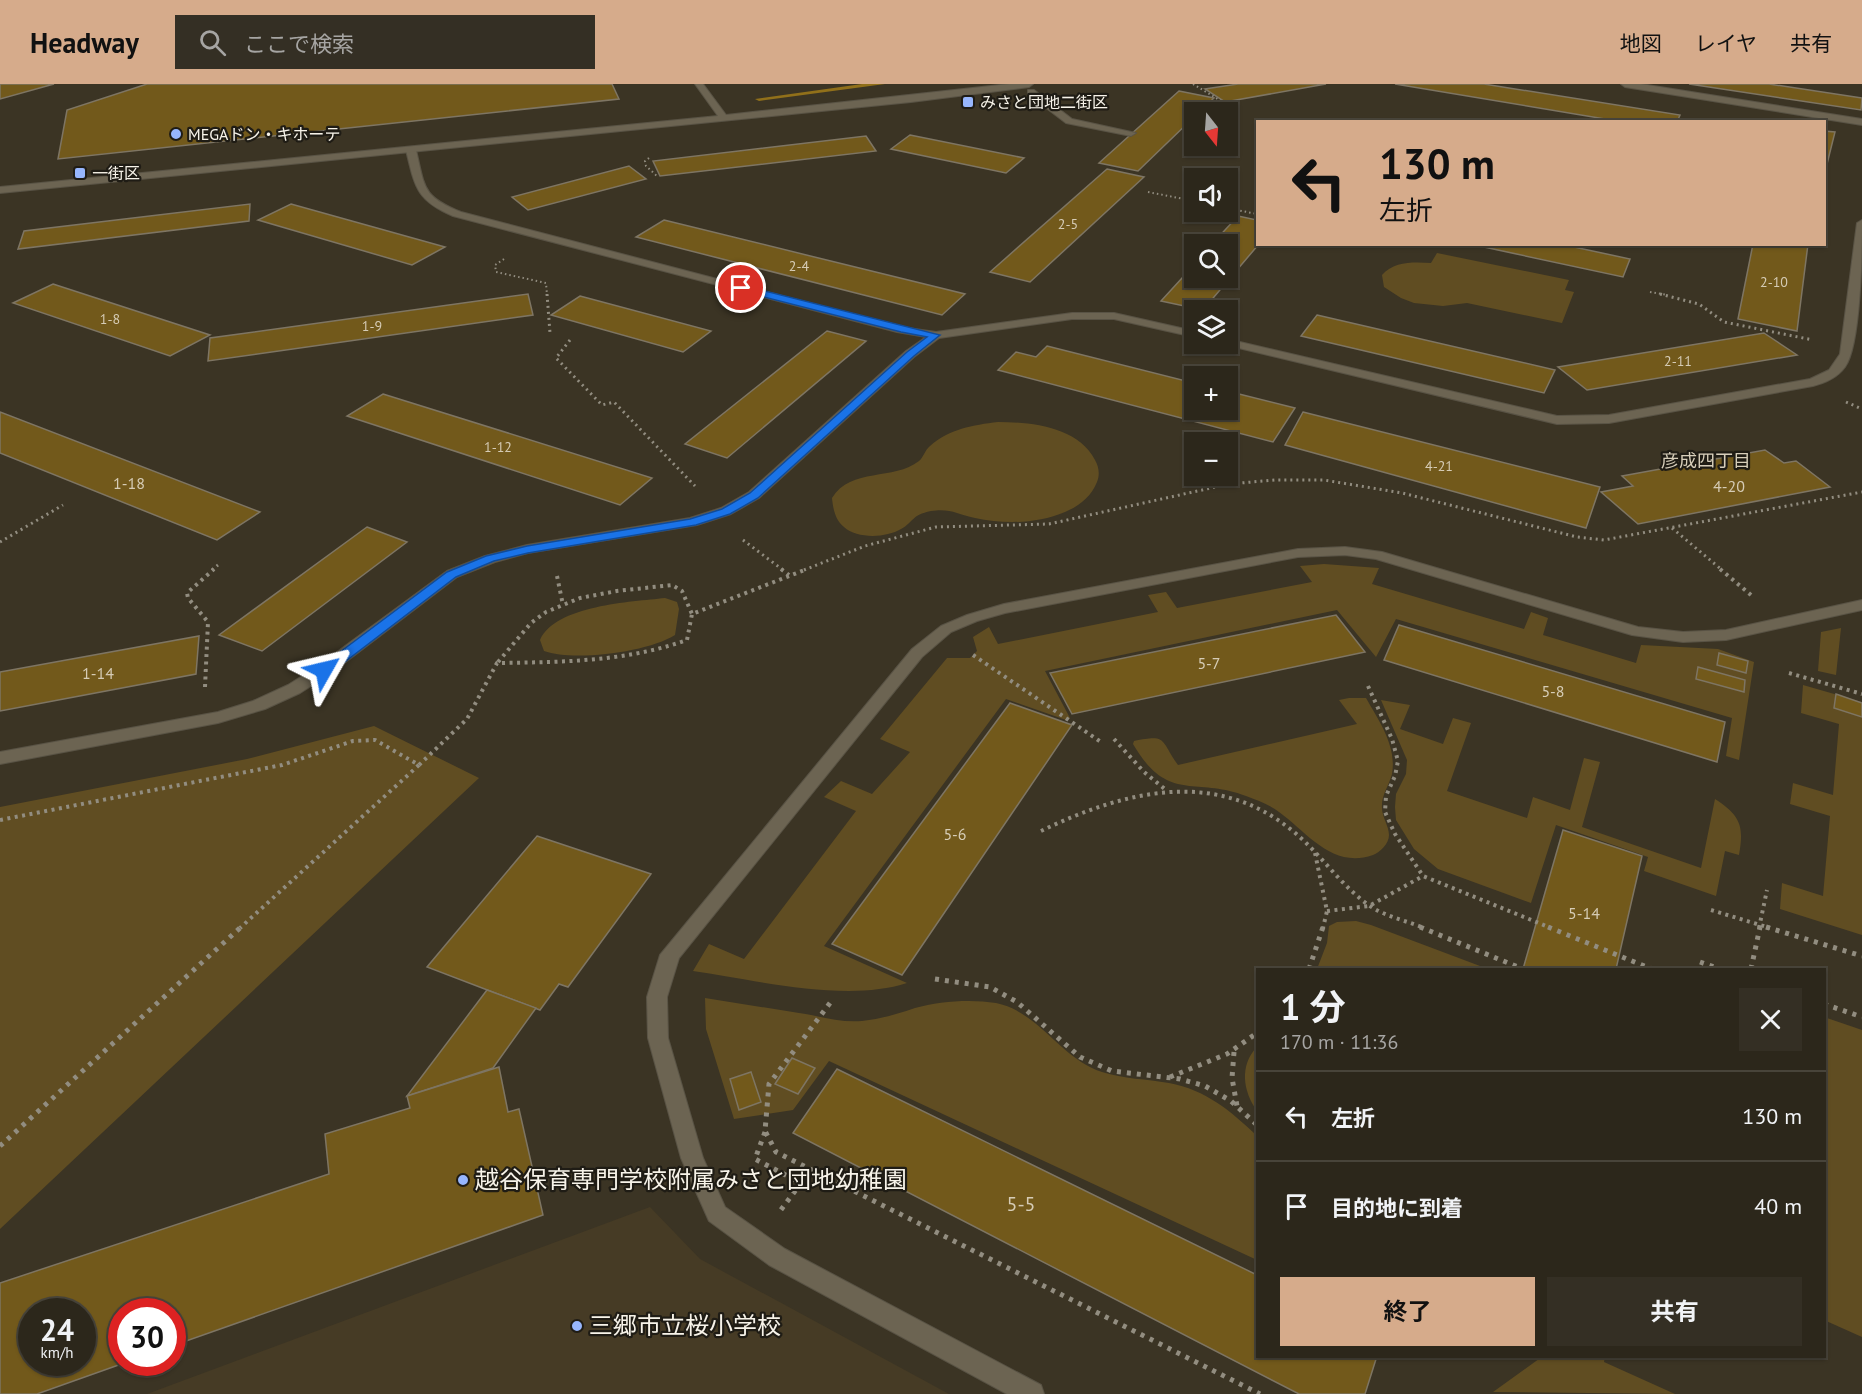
<!DOCTYPE html>
<html lang="ja">
<head>
<meta charset="utf-8">
<style>
	:root { --surface:#2c271b; --page:#342f24; --text:#f1f3f6; --muted:#a6a5a3; --line:#48443a; --accent:#d6ab8b }
	body { margin:0; font-family:"PT Sans","Noto Sans JP",sans-serif; background:var(--page); color:var(--text); height:100vh; display:flex; flex-direction:column; font-size:22px; white-space:nowrap }
	* { box-sizing:border-box; margin:0 }
	p { font-size:20px; color:var(--muted) }
	.icon { flex:none; width:33px; height:33px; fill:none; stroke:currentColor; stroke-width:2; stroke-linecap:round; stroke-linejoin:round }
	.map { position:relative; flex:1; overflow:hidden }
	.side { position:absolute; left:1256px; top:884px; width:570px; height:390px; display:flex; flex-direction:column; background:var(--surface); border-radius:0px; box-shadow:0 2px 4px #0004,0 0 0 2px var(--line) }
	.side>* { flex:none }
	.guide { position:absolute; left:1256px; top:36px; width:570px; height:126px; border-radius:0px; box-shadow:0 2px 4px #0004,0 0 0 2px var(--line); background:#d6ab8b; color:#111; overflow:hidden }
	.needle { width:39px; rotate:163deg }
	.fabs { position:absolute; left:1184px; top:18px; display:grid; gap:12px }
	.fabs a { display:grid; place-items:center; width:54px; height:54px; border-radius:0px; background:var(--surface); box-shadow:0 2px 4px #0004,0 0 0 2px var(--line); font-size:30px }
	.speed { position:absolute; left:18px; top:1214px; display:flex; gap:12px; font-size:30px; font-weight:700; text-align:center }
	.speed>* { display:grid; place-content:center; width:78px; height:78px; border-radius:50%; background:var(--surface); box-shadow:0 2px 4px #0004,0 0 0 2px var(--line); line-height:1 }
	.speed small { font-size:15px; font-weight:400 }
	.speed .limit { border:9px solid #d22; background:#fff; color:#111 }
	.pin { position:absolute; display:grid; place-items:center; width:51px; height:51px; color:#fff; margin:-26px; border:3px solid #fff; border-radius:50%; box-shadow:0 2px 6px #0007 }
	.me { position:absolute; width:66px; margin:-33px; rotate:53deg; stroke-linejoin:round; filter:drop-shadow(0 0 4px #0008) }
	.turn { display:flex; align-items:center; gap:21px; height:126px; padding:0 24px; font-size:27px }
	.turn .icon { width:78px; height:78px; stroke-width:2.5 }
	.turn b { display:block; font-size:42px; line-height:51px }
	.round { display:grid; place-items:center; flex:none; width:63px; height:63px; border-radius:0px; background:var(--page) }
	.headline { display:flex; align-items:center; justify-content:space-between; height:102px; padding:0 24px }
	h1 { font-size:36px; font-weight:700; line-height:45px }
	.button { display:flex; gap:12px; margin-top:auto; padding:12px 24px }
	.button a { flex:1; height:69px; border-radius:0px; background:var(--accent); color:#111; font-size:24px; font-weight:700; line-height:69px; text-align:center }
	.button a+a { background:var(--page); color:var(--text) }
	ul { padding:0; list-style:none }
	li { display:flex; align-items:center; gap:18px; height:90px; padding:0 24px; border-top:2px solid var(--line) }
	li div { flex:1 }
	li b { display:block; font-size:22px }
	li em { font-style:normal }
	header { display:flex; align-items:center; gap:36px; box-sizing:border-box; height:84px; padding:0 30px; background:var(--accent); color:#111 }
	header strong { font-size:28px }
	nav { display:flex; gap:33px; margin-inline-start:auto; font-size:21px }
	.search { width:420px; height:54px; background:var(--page); display:flex; align-items:center; gap:15px; box-sizing:border-box; padding:0 21px; border-radius:0px; color:var(--muted); font-size:22px }
	.map>svg:first-child { display:block }
	.built { fill:#463b25 }
	.green { fill:#604d22 }
	.lines { fill:none; stroke-linecap:round; stroke-linejoin:round }
	.stream { fill:#91701a; fill-rule:evenodd }
	.building { fill:#72591b; stroke:#7e7563; stroke-width:1.5; fill-rule:evenodd }
	.pedestrian-casing { stroke:#595345; stroke-width:2 }
	.minor-casing { stroke:#595345; stroke-width:2 }
	.tertiary-casing { stroke:#595345; stroke-width:2 }
	.path-far3 { stroke:#928d80; stroke-width:2; stroke-dasharray:1.5 3; stroke-linecap:butt }
	.path-far2 { stroke:#928d80; stroke-width:3; stroke-dasharray:2 4; stroke-linecap:butt }
	.path-far1 { stroke:#928d80; stroke-width:4; stroke-dasharray:3 4.5; stroke-linecap:butt }
	.path { stroke:#928d80; stroke-width:5; stroke-dasharray:4 6; stroke-linecap:butt }
	.pedestrian { fill:#6c6452; fill-rule:evenodd }
	.minor { fill:#6c6452; fill-rule:evenodd }
	.tertiary { fill:#6c6452; fill-rule:evenodd }
	.route { fill:#1a73e8; stroke:#114b97; stroke-width:1.5 }
	.poi-dot { fill:#97b6fd; stroke:#1f1c15; stroke-width:2 }
	.labels { text-anchor:middle; stroke-width:4.5; stroke-linejoin:round; paint-order:stroke }
	.far-number-label { font-size:14px; fill:#d6ccb6 }
	.far-poi-label { font-size:16px; fill:#f7f3e9; stroke:#1f1c15; text-anchor:start }
	.number-label { font-size:16px; fill:#d6ccb6 }
	.far-neighbourhood-label { font-size:18px; fill:#d7ceba; stroke:#1f1c15 }
	.near-number-label { font-size:20px; fill:#d6ccb6 }
	.near-poi-label { font-size:24px; fill:#f7f3e9; stroke:#1f1c15; text-anchor:start }
</style>
</head>
<body>
<header>
<strong>Headway</strong>
<div class="search"><svg class="icon" aria-label="search" viewBox="0 0 24 24"><circle cx="10" cy="10" r="6"/><path d="M15 15l6 6"/></svg>ここで検索</div>
<nav><a>地図</a><a>レイヤ</a><a>共有</a></nav>
</header>
<div class="map">
<svg width="1862" height="1310" viewBox="0 0 1862 1310">
	<rect width="100%" height="100%" fill="#3b3424"/>
	<polygon class="built" points="650,1123 700,1175 949,1310 147,1310"/>
	<g class="green">
		<path d="M1437 169 1569 196 1565 206 1574 208 1562 239 1467 219 1443 222 1414 219 1401 214 1384 203 1382 191C1394 177 1414 178 1431 179Z"/>
		<path d="M998 338C1032 338 1078 343 1095 376 1099 383 1100 391 1097 398 1091 413 1079 422 1065 428 1037 440 1004 440 975 434 957 430 950 424 931 427 911 431 914 438 901 445 886 454 857 455 844 443 835 436 833 424 832 414 851 383 894 397 919 377 923 374 925 366 930 362 949 345 973 341 998 338Z"/>
		<path d="M1324 480 1379 484 1372 500 1524 545 1531 528 1548 534 1543 551 1636 579 1641 561 1718 565 1754 578 1739 676 1726 672 1732 634 1396 535 1376 573 1337 526 1045 587 1070 634 1066 636 1006 615 824 862 907 899C846 919 756 896 693 887L709 860 744 875 856 727 824 713 841 697 872 710 910 668 880 655 947 574H970L977 567 973 553 989 543 998 560 1158 528 1148 511 1166 508 1177 524 1312 498 1300 482Z"/>
		<path d="M665 514 677 518 679 525 675 551C648 568 574 578 544 567L540 556C556 521 631 518 665 514Z"/>
		<polygon points="1841,544 1836,591 1818,587 1821,548"/>
		<polygon points="1803,601 1862,618 1862,851 1780,825 1782,799 1823,812 1830,732 1790,720 1793,699 1833,711 1839,640 1801,629"/>
		<path d="M1349 614H1366C1379 637 1397 662 1392 690 1389 702 1381 711 1382 724 1382 733 1389 742 1389 751 1389 760 1380 768 1373 771 1332 785 1308 749 1279 728 1270 721 1257 716 1246 712 1194 692 1168 720 1133 660L1134 657C1168 650 1160 656 1178 681L1357 640 1339 616Z"/>
		<path d="M1381 616 1410 621 1400 645 1443 660 1453 634 1471 639 1447 707 1527 734 1533 713 1570 726 1584 674 1600 678 1582 743 1701 784 1715 715C1741 732 1744 742 1739 771L1725 767 1716 812 1644 787 1648 773 1556 741 1531 819 1438 785 1414 765 1396 736 1395 723 1396 710 1406 690 1407 676Z"/>
		<polygon points="374,642 479,694 0,1145 0,723 247,675"/>
		<polygon points="1356,837 1371,841 1488,885 1317,885 1327,859 1329,842 1337,838"/>
		<path d="M705 914C736 919 768 924 799 929 820 932 841 939 862 937 881 935 897 930 915 924 940 917 971 915 996 919 1038 927 1061 975 1102 988 1124 995 1146 995 1169 999 1206 1006 1231 1027 1257 1052V1176L829 977 793 1026 734 1035 706 945Z"/>
		<polygon points="1824,933 1862,946 1862,1253 1824,1236"/>
		<path d="M1257 963V1027C1243 1008 1239 981 1257 963Z"/>
		<polygon points="1543,1272 1605,1272 1604,1278 1675,1310 1493,1308"/>
	</g>
	<g class="lines">
		<polygon class="stream" points="862,0 885,0 759,17 755,15"/>
	</g>
	<g class="building">
		<polygon points="0,0 54,0 0,15"/>
		<polygon points="147,0 612,0 619,15 58,75 67,26"/>
		<polygon points="1238,0 1326,0 1225,18 1205,5"/>
		<polygon points="1395,0 1484,0 1680,31 1677,38 1623,38"/>
		<polygon points="1689,0 1769,0 1862,14 1861,26"/>
		<polygon points="1179,7 1214,14 1199,28 1194,28 1194,33 1138,87 1099,79"/>
		<polygon points="1824,47 1835,48 1824,92"/>
		<polygon points="910,51 1024,74 1006,89 891,65"/>
		<polygon points="866,52 876,67 660,92 653,77"/>
		<polygon points="629,82 646,95 528,126 512,113"/>
		<polygon points="1107,85 1144,93 1030,198 990,188"/>
		<polygon points="250,120 249,137 18,165 24,147"/>
		<polygon points="291,120 445,163 412,181 258,136"/>
		<polygon points="1238,132 1257,136 1257,160 1259,160 1203,226 1161,217 1194,181 1194,194 1227,194 1227,160 1212,160"/>
		<polygon points="664,136 965,210 942,231 636,153"/>
		<polygon points="1470,160 1560,160 1630,175 1623,193"/>
		<polygon points="1753,160 1808,160 1797,247 1738,235"/>
		<polygon points="53,200 210,251 170,272 13,219"/>
		<polygon points="528,210 533,231 208,277 210,254"/>
		<polygon points="580,212 711,247 683,268 551,231"/>
		<polygon points="1317,231 1555,286 1544,309 1301,252"/>
		<polygon points="827,247 866,257 727,374 685,360"/>
		<polygon points="1764,249 1797,271 1587,306 1558,283"/>
		<polygon points="1047,262 1194,299 1194,326 1227,326 1227,307 1295,324 1273,358 998,286 1016,268 1036,273"/>
		<polygon points="383,310 652,394 620,421 347,332"/>
		<polygon points="0,328 260,428 217,456 0,369"/>
		<polygon points="1303,328 1600,403 1586,444 1285,361"/>
		<polygon points="1765,366 1784,379 1796,377 1830,403 1638,440 1601,408 1633,402 1622,392"/>
		<polygon points="367,443 407,458 262,567 219,551"/>
		<polygon points="1336,531 1365,568 1072,630 1050,589"/>
		<polygon points="1399,541 1725,638 1717,678 1384,576"/>
		<polygon points="199,552 196,590 0,627 0,588"/>
		<polygon points="1719,569 1748,577 1746,589 1717,581"/>
		<polygon points="1698,583 1745,596 1744,608 1696,595"/>
		<polygon points="1836,610 1862,619 1862,633 1834,624"/>
		<polygon points="1010,619 1072,641 902,891 832,860"/>
		<polygon points="1563,746 1642,772 1616,885 1523,885"/>
		<polygon points="537,752 651,790 568,903 559,900 540,926 427,883"/>
		<polygon points="487,906 536,924 493,984 407,1012"/>
		<polygon points="792,974 815,984 798,1010 775,1000"/>
		<path d="M499 983 508 1028 519 1025 543 1131 172 1262V1227H122V1278H127L37 1310H0V1199L329 1090 325 1050 410 1024 407 1012ZM32 1227H82V1278H32Z"/>
		<polygon points="837,985 1257,1191 1257,1272 1377,1272 1365,1310 1299,1310 793,1049"/>
		<polygon points="751,988 761,1018 739,1026 730,995"/>
	</g>
	<g class="lines">
		<g class="pedestrian-casing">
			<polygon id="pedestrian" points="1028,6 1034,6 1072,35 1136,49 1131,52 1066,39 1028,10"/>
		</g>
		<g class="minor-casing">
			<g id="minor">
				<polygon points="1621,0 1641,0 1862,35 1862,41 1625,3"/>
				<path d="M411 63 416 66C425 104 422 112 461 128L901 243 936 248 1072 229H1114L1194 247V253L1114 235H1072L939 254 914 273 759 414 731 430 697 441 528 469 495 478 457 493 330 590 300 609 265 625 218 639 0 680V668L218 628 253 617 288 601 318 582 447 487 485 472 527 461 690 434 721 424 749 408 906 267 926 253 897 248 453 132C416 116 415 103 406 66Z"/>
				<path d="M1862 136C1862 167 1861 261 1845 283 1837 294 1825 299 1813 302L1609 339 1557 340 1222 260H1227V255L1557 332 1609 331 1810 295 1829 286 1840 270 1857 139Z"/>
				<polygon points="1345,463 1382,468 1638,543 1683,548 1726,546 1862,516 1862,526 1726,556 1683,558 1632,551 1376,475 1345,471 1298,473 1005,529 977,537 951,548 922,573 679,874 667,913 668,954 703,1074 725,1123 785,1165 1041,1301 1044,1310 1007,1310 769,1181 709,1137 681,1074 648,954 647,913 660,871 912,565 941,542 967,531 1004,520 1298,465"/>
			</g>
		</g>
		<g class="tertiary-casing">
			<polygon id="tertiary" points="695,0 703,0 726,31 1009,0 1033,0 1029,3 911,18 0,109 0,103 718,32"/>
		</g>
		<g class="path-far3">
			<polyline points="1193,0 1226,20"/>
			<polyline points="649,74 645,77 646,82 658,93"/>
			<polyline points="1148,108 1194,117"/>
			<polyline points="1227,124 1257,130"/>
			<polyline points="504,175 495,181 496,188 546,199 547,211"/>
			<polyline points="1650,208 1668,211"/>
		</g>
		<g class="path-far2">
			<polyline points="547,210 550,249"/>
			<polyline points="1660,210 1699,220 1724,238 1813,256"/>
			<polyline points="570,256 556,274 602,321 614,318 695,402"/>
			<polyline points="1846,318 1862,325"/>
			<polyline points="1672,444 1722,486"/>
			<polyline points="743,456 783,486"/>
			<polyline points="0,458 63,421"/>
			<polyline points="212,486 218,481"/>
			<polyline points="804,486 865,462 936,443 1049,440 1229,400 1275,396 1324,396 1402,409 1577,453 1604,456 1862,408"/>
		</g>
		<g class="path-far1">
			<polyline points="781,485 789,491"/>
			<polyline points="1720,485 1751,511"/>
			<polyline points="557,492 563,521"/>
			<polyline points="973,571 1101,658"/>
			<polyline points="498,578 531,539 546,528 580,514 617,507 672,501 682,507 692,530"/>
			<polyline points="1789,589 1862,610"/>
			<polyline points="1368,602 1392,655 1398,677 1395,692 1386,712 1385,728 1395,750 1423,792 1551,844"/>
			<polyline points="205,603 208,538 188,514 187,509 214,485"/>
			<polyline points="1114,655 1144,688 1166,706"/>
			<path d="M419 681 467 635 497 579C562 578 625 578 687 556L692 530 807 485"/>
			<polyline points="0,736 282,681 353,657 375,656 419,681 240,844"/>
			<path d="M1041 747C1124 707 1216 683 1294 748 1322 771 1342 804 1373 824 1388 833 1407 837 1424 844"/>
			<polyline points="1315,769 1327,827 1323,844"/>
			<polyline points="1711,826 1770,844"/>
			<polyline points="1327,827 1369,822 1423,792"/>
			<polyline points="1759,844 1767,806"/>
		</g>
		<g class="path">
			<polyline points="1420,843 1523,885"/>
			<polyline points="1548,843 1652,885"/>
			<polyline points="1766,843 1862,872"/>
			<polyline points="1700,878 1720,885"/>
			<polyline points="1309,885 1323,843"/>
			<polyline points="1751,885 1760,843"/>
			<polyline points="935,895 990,903 1017,918 1080,973 1112,987 1180,995 1205,1002 1231,1017 1257,1041"/>
			<polyline points="830,919 769,1000 765,1047 776,1068 1260,1310"/>
			<polyline points="1824,920 1862,933"/>
			<polyline points="1234,968 1232,994 1237,1022"/>
			<polyline points="1170,993 1227,970 1257,949"/>
			<polyline points="765,1048 755,1075 801,1099 780,1127"/>
			<polyline points="0,1062 241,843"/>
		</g>
		<use href="#pedestrian" class="pedestrian"/>
		<use href="#minor" class="minor"/>
		<use href="#tertiary" class="tertiary"/>
	</g>
	<polygon class="route" points="741,201 940,251 914,272 758,414 730,430 696,441 528,469 494,477 456,493 329,590 320,590 318,586 320,583 447,488 486,472 527,462 690,435 722,425 750,409 907,268 927,253 901,248 737,206 737,202"/>
	<g class="poi-dot">
		<rect x="962" y="12" width="12" height="12" rx="3"/>
		<circle cx="176" cy="50" r="6"/>
		<rect x="74" y="83" width="12" height="12" rx="3"/>
		<circle cx="463" cy="1096" r="6"/>
		<circle cx="577" cy="1242" r="6"/>
	</g>
	<g class="labels">
		<g class="far-number-label">
			<text x="1068" y="145">2-5</text>
			<text x="799" y="187">2-4</text>
			<text x="1774" y="203">2-10</text>
			<text x="110" y="240">1-8</text>
			<text x="372" y="247">1-9</text>
			<text x="1678" y="282">2-11</text>
			<text x="498" y="368">1-12</text>
			<text x="1439" y="387">4-21</text>
		</g>
		<g class="far-poi-label">
			<text x="980" y="24">みさと団地二街区</text>
			<text x="188" y="56">MEGAドン・キホーテ</text>
			<text x="92" y="95">一街区</text>
		</g>
		<g class="number-label">
			<text x="129" y="405">1-18</text>
			<text x="1729" y="408">4-20</text>
			<text x="1209" y="585">5-7</text>
			<text x="98" y="595">1-14</text>
			<text x="1553" y="613">5-8</text>
			<text x="955" y="756">5-6</text>
			<text x="1584" y="835">5-14</text>
		</g>
		<g class="far-neighbourhood-label">
			<text x="1706" y="383">彦成四丁目</text>
		</g>
		<g class="near-number-label">
			<text x="1021" y="1127">5-5</text>
		</g>
		<g class="near-poi-label">
			<text x="475" y="1104">越谷保育専門学校附属みさと団地幼稚園</text>
			<text x="589" y="1250">三郷市立桜小学校</text>
		</g>
	</g>
</svg>
<div class="fabs">
<a><svg class="needle" viewBox="-14 -14 28 28"><path d="M0-13l5 13h-10z" fill="#e53935"/><path d="M0 13l5-13h-10z" fill="#a6a5a3"/></svg></a>
<a><svg class="icon" aria-label="sound" viewBox="0 0 24 24"><path d="M4 9h4l5-4v14l-5-4H4zM17 9q2 3 0 6"/></svg></a>
<a><svg class="icon" aria-label="search" viewBox="0 0 24 24"><circle cx="10" cy="10" r="6"/><path d="M15 15l6 6"/></svg></a>
<a><svg class="icon" aria-label="layers" viewBox="0 0 24 24"><path d="M12 4l9 5-9 5-9-5zM3 14l9 5 9-5"/></svg></a>
<a>+</a>
<a>−</a>
</div>
<div class="speed"><div>24<small>km/h</small></div><div class="limit">30</div></div>
<div class="pin" style="left:741px;top:204px;background:#d93025"><svg class="icon" aria-label="arrive" viewBox="0 0 24 24"><path d="M6 21V4h12l-3 4 3 4H6"/></svg></div>
<svg class="me" style="left:324px;top:586px" viewBox="-20 -20 40 40"><path d="M0-17L14 15 0 8-14 15z" fill="#1a73e8" stroke="#fff" stroke-width="4"/></svg>
<div class="guide">
<div class="turn"><svg class="icon" aria-label="left" viewBox="0 0 24 24"><path d="M17 20v-9H6M10 6l-5 5 5 5"/></svg><div><b>130 m</b>左折</div></div>
</div>
<section class="side">
<div class="headline"><div><h1>1 分</h1><p>170 m · 11:36</p></div><a class="round"><svg class="icon" aria-label="close" viewBox="0 0 24 24"><path d="M6 6l12 12M18 6L6 18"/></svg></a></div>
<ul>
<li><svg class="icon" aria-label="left" viewBox="0 0 24 24"><path d="M17 20v-9H6M10 6l-5 5 5 5"/></svg><div><b>左折</b></div><em>130 m</em></li>
<li><svg class="icon" aria-label="arrive" viewBox="0 0 24 24"><path d="M6 21V4h12l-3 4 3 4H6"/></svg><div><b>目的地に到着</b></div><em>40 m</em></li>
</ul>
<div class="button"><a>終了</a><a>共有</a></div>
</section>
</div>
</body>
</html>
